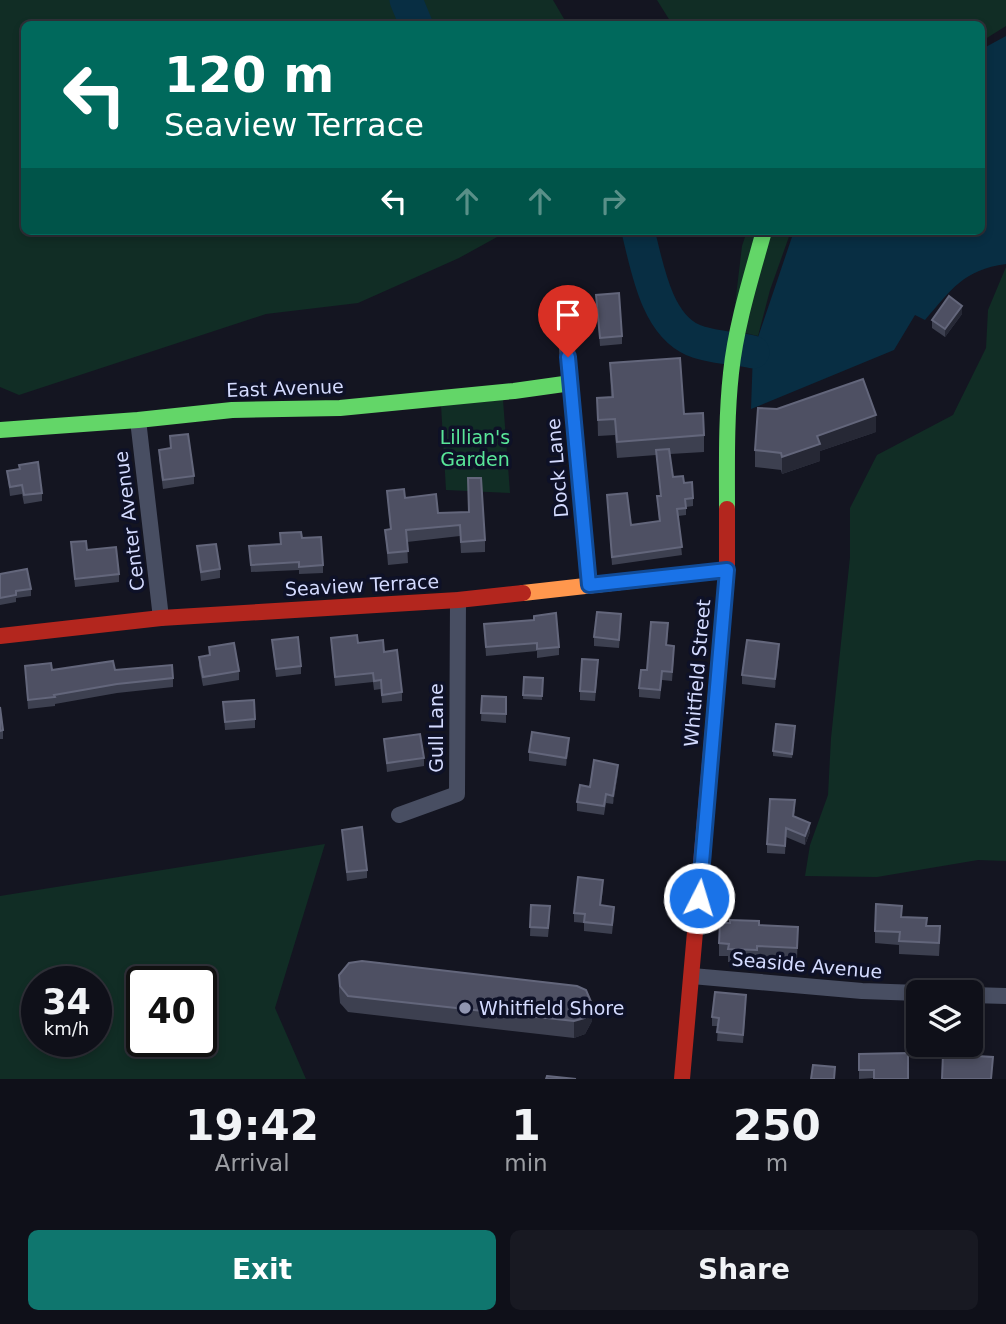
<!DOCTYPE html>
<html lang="en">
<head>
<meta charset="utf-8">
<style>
	:root { --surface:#0f1019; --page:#181922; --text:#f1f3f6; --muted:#9b9da2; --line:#2f3038; --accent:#0f766e }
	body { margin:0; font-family:"DejaVu Sans",sans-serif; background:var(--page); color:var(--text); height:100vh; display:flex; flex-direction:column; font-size:26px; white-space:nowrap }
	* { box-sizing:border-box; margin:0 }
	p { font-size:23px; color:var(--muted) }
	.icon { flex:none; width:38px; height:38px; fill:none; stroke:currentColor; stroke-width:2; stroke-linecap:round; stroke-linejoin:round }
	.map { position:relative; height:1079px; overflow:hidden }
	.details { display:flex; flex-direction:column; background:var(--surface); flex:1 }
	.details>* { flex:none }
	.hud { position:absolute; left:21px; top:21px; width:964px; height:214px; border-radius:10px; box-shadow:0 4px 10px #0003,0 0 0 2px var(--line); background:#00695c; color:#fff; overflow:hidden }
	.fabs { position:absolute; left:906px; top:980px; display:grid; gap:14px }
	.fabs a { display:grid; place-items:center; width:77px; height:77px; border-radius:10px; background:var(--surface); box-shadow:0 4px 10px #0003,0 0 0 2px var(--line); font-size:35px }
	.speed { position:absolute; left:21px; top:966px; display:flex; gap:14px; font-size:35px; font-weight:700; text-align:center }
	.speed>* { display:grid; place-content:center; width:91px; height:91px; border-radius:50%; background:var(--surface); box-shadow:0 4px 10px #0003,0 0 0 2px var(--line); line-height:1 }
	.speed small { font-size:18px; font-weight:400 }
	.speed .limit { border:4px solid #111; border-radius:10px; background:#fff; color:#111 }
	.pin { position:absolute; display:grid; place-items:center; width:60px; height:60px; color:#fff; margin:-72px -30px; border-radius:50% 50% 50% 0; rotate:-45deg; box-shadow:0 0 7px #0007 }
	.pin .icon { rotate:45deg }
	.me { position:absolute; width:77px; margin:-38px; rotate:5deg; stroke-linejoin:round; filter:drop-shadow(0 0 5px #0008) }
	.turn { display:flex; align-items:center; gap:24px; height:147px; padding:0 28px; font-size:32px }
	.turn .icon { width:91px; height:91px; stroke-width:2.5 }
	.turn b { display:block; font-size:49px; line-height:60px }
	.lanes { display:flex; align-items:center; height:66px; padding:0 28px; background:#0003; justify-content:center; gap:35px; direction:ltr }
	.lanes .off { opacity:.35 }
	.eta { display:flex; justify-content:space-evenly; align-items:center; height:119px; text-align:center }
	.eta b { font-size:42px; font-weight:800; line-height:49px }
	.action { display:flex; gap:14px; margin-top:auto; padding:14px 28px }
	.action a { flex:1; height:80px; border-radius:10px; background:var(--accent); color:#fff; font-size:28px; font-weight:800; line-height:80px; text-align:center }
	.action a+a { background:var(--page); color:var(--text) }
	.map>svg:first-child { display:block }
	.green { fill:#112d25; fill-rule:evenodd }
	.water { fill:#082e43 }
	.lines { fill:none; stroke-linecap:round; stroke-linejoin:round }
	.river { stroke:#082e43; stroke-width:33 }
	.street { stroke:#484e62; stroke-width:16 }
	.fast { stroke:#63d668; stroke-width:16 }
	.slow { stroke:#ff974d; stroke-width:16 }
	.jam { stroke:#b3261e; stroke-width:16 }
	.wall { fill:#3d4050 }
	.shaded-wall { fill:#262835 }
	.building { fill:#4e5063; stroke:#63667b; stroke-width:2 }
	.route-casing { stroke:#114b97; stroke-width:18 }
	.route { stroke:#1a73e8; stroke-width:12 }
	.poi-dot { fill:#9196b1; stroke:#0e1127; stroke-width:2.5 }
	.labels { text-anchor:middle; stroke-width:7; stroke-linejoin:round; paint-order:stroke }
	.street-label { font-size:19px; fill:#d4dbff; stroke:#0e1127 }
	.park-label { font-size:19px; fill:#59e699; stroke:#0e1127 }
	.poi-label { font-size:19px; fill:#d4dbff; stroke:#0e1127; text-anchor:start }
</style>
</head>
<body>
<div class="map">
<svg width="1006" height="1079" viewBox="0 0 1006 1079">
	<rect width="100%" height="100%" fill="#141521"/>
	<g class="green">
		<polygon points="0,0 553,0 567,24 24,24 24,231 508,231 459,258 358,303 266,314 19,395 0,387"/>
		<polygon points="657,0 1006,0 1006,26 982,41 982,24 672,24"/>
		<polygon points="747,231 791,231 770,290 758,336 732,330 742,246"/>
		<polygon points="1006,267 1006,861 978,860 877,877 805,876 810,845 828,795 831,738 850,557 850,508 877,455 953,415 986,348 988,310"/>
		<polygon points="503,400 510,493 446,490 441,405"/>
		<path d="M325 844 275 1008 306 1079H0V896ZM37 982H96V1041H37ZM142 982H201V1041H142Z"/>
	</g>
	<path class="water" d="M1006 36V264C963 270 952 289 925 320L915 315 894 350 751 409 753 352 794 231H982V49Z"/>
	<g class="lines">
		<g class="river">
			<polyline points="406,0 416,24"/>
			<path d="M638 231C647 266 656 324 693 340 708 347 735 348 753 352"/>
		</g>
		<g class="street">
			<polyline points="563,306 589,585"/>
			<polyline points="138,420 161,618"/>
			<polyline points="399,815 457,794 458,600"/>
			<polyline points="692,976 862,991 919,993"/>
			<polyline points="971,995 1006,996"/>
		</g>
		<g class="fast">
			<polyline points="0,430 138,420 232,410 340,408 514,391 571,383"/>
			<path d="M727 509C727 464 726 419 731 373 736 325 751 278 764 231"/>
		</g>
		<polyline class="slow" points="523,593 727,570"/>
		<g class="jam">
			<polyline points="0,636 161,618 458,600 523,593"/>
			<polyline points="682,1079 727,570 727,509"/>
		</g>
	</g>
	<g class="wall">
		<polygon points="682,231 719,231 717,237 685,237"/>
		<polygon points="596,295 622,336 622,344 600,346"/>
		<polygon points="962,314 945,337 932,328 932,320"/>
		<polygon points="610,363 684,414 704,435 704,452 670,454 673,477 684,483 693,498 693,506 686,507 686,515 678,516 682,555 612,565 607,495 631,525 659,521 657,496 661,496 656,455 617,458 615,435 598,436 597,398 611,397"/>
		<polygon points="876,432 820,451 820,461 782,474 781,470 755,467 755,450"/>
		<polygon points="170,436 194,476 194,484 163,489 159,459 159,450 170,449"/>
		<polygon points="19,465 42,493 42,501 24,504 22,494 10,496 7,471 19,469"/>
		<polygon points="387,491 405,498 438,513 469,512 485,540 485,552 461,553 460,536 407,542 408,563 388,565 385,530 390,529"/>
		<polygon points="302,538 323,565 323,573 299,574 299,570 251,572 249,546 280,544"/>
		<polygon points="71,542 87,550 119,574 119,582 75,587"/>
		<polygon points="197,546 220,569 220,578 201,581"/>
		<polygon points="0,574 31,589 31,596 16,598 16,602 0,605"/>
		<polygon points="621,623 619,648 594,646 594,637"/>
		<polygon points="484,624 559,647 559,655 537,658 537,651 486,656"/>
		<polygon points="668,632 667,645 674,654 672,681 662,680 660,699 639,697 639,688"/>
		<polygon points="331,638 358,643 384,652 402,692 402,701 382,703 381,689 374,690 373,682 335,686"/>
		<polygon points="272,640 301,666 301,674 276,677"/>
		<polygon points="209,647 239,671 239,680 203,686 199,666 199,657 209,655"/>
		<polygon points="779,652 775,688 742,684 742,675"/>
		<polygon points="25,666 52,670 115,670 173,678 173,687 117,693 55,704 55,706 28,709"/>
		<polygon points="598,668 595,701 580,700 580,691"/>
		<polygon points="524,677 543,678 542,700 523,699"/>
		<polygon points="482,696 506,697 506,723 481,721"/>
		<polygon points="223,702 255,719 255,728 225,730"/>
		<polygon points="0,707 3,730 3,739 0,739"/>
		<polygon points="795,731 792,758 773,756 773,751"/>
		<polygon points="384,739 424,758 424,766 387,772"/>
		<polygon points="569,747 566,766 529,761 529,752"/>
		<polygon points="618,773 613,804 606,803 604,815 577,811 577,802 590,787"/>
		<polygon points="795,809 794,816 810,832 805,845 786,837 785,854 767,853 767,844"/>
		<polygon points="342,830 367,870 367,878 347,881"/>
		<polygon points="603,888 601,905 614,915 612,934 584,931 584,923 574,922 574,913"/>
		<polygon points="531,905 550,915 548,937 530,936"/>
		<polygon points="902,917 927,926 940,939 939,956 899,954 899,945 875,943 875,931"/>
		<polygon points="759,925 798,927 797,961 757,959 757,963 728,962 728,956 719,956 719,943"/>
		<polygon points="339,975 592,1021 585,1034 574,1038 348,1012 340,1003 339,992"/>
		<polygon points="746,1004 743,1043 717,1041 718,1026 712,1026 712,1017"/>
		<polygon points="908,1053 874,1078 859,1079 859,1054"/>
	</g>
	<g class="shaded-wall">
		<polygon points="962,306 962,314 945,337 945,329"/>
		<polygon points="876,415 876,432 820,451 820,461 782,474 782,457 817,436"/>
		<polygon points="779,644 779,652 775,688 775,679"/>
		<polygon points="569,738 569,747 566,766 566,758"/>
		<polygon points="618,765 618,773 613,804 613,796"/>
		<polygon points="810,823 810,832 805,845 805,836"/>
		<polygon points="592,1004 592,1021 585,1034 574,1038 574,1021"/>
	</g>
	<g class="building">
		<polygon points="619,293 622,336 600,338 596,295"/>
		<polygon points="949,296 962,306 945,329 932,320"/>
		<polygon points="680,358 684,414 703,413 704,435 617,442 615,419 598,420 597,398 613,397 610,363"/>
		<polygon points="863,379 876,415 817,436 820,444 782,457 781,453 755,450 758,408 777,409"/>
		<polygon points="188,434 194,476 163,480 159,450 171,448 170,436"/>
		<polygon points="669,449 673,477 683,476 684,483 692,482 693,498 685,499 686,508 677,509 682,547 612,557 607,495 627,493 631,525 660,521 657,496 661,496 656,450"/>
		<polygon points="38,462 42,493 24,495 22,485 10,487 7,471 20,469 19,465"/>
		<polygon points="468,478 481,478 485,540 461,542 460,525 406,530 408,551 388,553 385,530 391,529 387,491 404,489 405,498 436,494 438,513 469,512"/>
		<polygon points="301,532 302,538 321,537 323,565 299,567 299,562 251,565 249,546 281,544 280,533"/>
		<polygon points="86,541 87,550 116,547 119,574 75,579 71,542"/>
		<polygon points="216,544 220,569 201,572 197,546"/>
		<polygon points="27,569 31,589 16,591 16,595 0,598 0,574"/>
		<polygon points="597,612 621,614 619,640 594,637"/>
		<polygon points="556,613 559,647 537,649 537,643 486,647 484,624 534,620 534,616"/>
		<polygon points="651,622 668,623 666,645 674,646 672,672 662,671 660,690 639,688 641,670 647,670"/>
		<polygon points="357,635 358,643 383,640 384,652 397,650 402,692 382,695 381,680 374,681 373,673 335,677 331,638"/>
		<polygon points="298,637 301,666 276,669 272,640"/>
		<polygon points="747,640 779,644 775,679 742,675"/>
		<polygon points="234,643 239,671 203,677 199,657 210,655 209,647"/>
		<polygon points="582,659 598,660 595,692 580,691"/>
		<polygon points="113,661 115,670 172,665 173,678 117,684 54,695 55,697 28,700 25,666 51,663 52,670"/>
		<polygon points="524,677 543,678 542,696 523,695"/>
		<polygon points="482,696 506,697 506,714 481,713"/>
		<polygon points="254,700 255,719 225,722 223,702"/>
		<polygon points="0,707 3,730 0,731"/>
		<polygon points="776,724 795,726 792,754 773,751"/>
		<polygon points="532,732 569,738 566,758 529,752"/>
		<polygon points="420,734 424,758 387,763 384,739"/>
		<polygon points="594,760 618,765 613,796 606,794 604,806 577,802 580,785 590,787"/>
		<polygon points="770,799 795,800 793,816 810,823 805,836 786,828 785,846 767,844"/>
		<polygon points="362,827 367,870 347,872 342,830"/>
		<polygon points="578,877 603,880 600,905 614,907 612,925 584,922 585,914 574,913"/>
		<polygon points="876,904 902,906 901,917 927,918 926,926 940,926 939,943 899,941 900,932 875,931"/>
		<polygon points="531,905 550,906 548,928 530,927"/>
		<polygon points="730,920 759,921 759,925 798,927 797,948 757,946 757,950 728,949 729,944 719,943 720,923 730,923"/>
		<polygon points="362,961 577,986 586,990 592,1004 585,1018 574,1021 348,996 340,986 339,975 349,963"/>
		<polygon points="715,992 746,995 743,1035 717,1032 719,1018 712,1017"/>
		<polygon points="908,1053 908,1079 874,1079 874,1070 859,1070 859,1054"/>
		<polygon points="943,1054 993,1057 991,1079 942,1079"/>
		<polygon points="813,1065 835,1067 834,1079 811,1079"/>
		<polygon points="547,1076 576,1079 546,1079"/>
	</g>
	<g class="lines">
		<g class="route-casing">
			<polyline id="route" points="568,357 589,585 727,570 699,898"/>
		</g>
		<use href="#route" class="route"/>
	</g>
	<circle class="poi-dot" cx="465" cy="1008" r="7"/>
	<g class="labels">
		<g class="street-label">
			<text transform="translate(285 388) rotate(-2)" y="7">East Avenue</text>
			<text transform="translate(557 468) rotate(-95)" y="7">Dock Lane</text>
			<text transform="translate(129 521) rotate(-97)" y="7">Center Avenue</text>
			<text transform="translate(362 585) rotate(-3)" y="7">Seaview Terrace</text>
			<text transform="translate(697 673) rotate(-85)" y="7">Whitfield Street</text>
			<text transform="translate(436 728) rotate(-90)" y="7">Gull Lane</text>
			<text transform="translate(807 965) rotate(5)" y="7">Seaside Avenue</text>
		</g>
		<g class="park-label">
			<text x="475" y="444">Lillian's<tspan x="475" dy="22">Garden</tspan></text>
		</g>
		<g class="poi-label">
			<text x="479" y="1015">Whitfield Shore</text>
		</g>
	</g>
</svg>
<div class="fabs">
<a><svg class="icon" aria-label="layers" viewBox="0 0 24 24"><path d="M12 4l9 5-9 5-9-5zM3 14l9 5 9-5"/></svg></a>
</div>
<div class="speed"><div>34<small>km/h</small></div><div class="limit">40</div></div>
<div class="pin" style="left:568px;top:357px;background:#d93025"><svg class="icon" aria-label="arrive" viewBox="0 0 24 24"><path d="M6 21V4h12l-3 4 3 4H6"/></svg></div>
<svg class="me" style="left:699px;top:898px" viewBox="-20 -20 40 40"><circle r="17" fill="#1a73e8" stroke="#fff" stroke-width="3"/><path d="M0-11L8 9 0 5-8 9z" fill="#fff"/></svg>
<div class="hud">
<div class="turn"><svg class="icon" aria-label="left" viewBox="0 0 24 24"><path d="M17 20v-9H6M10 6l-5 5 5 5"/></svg><div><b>120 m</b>Seaview Terrace</div></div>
<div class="lanes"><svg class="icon" aria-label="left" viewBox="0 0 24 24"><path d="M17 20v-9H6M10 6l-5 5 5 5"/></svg><svg class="icon off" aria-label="ahead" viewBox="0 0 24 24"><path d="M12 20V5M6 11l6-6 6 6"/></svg><svg class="icon off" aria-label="ahead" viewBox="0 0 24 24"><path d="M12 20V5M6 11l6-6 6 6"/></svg><svg class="icon off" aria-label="right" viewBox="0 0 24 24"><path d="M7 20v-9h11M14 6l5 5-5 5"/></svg></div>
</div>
</div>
<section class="details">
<div class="eta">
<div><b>19:42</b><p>Arrival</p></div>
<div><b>1</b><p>min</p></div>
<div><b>250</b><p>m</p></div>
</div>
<div class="action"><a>Exit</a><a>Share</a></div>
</section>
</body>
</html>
